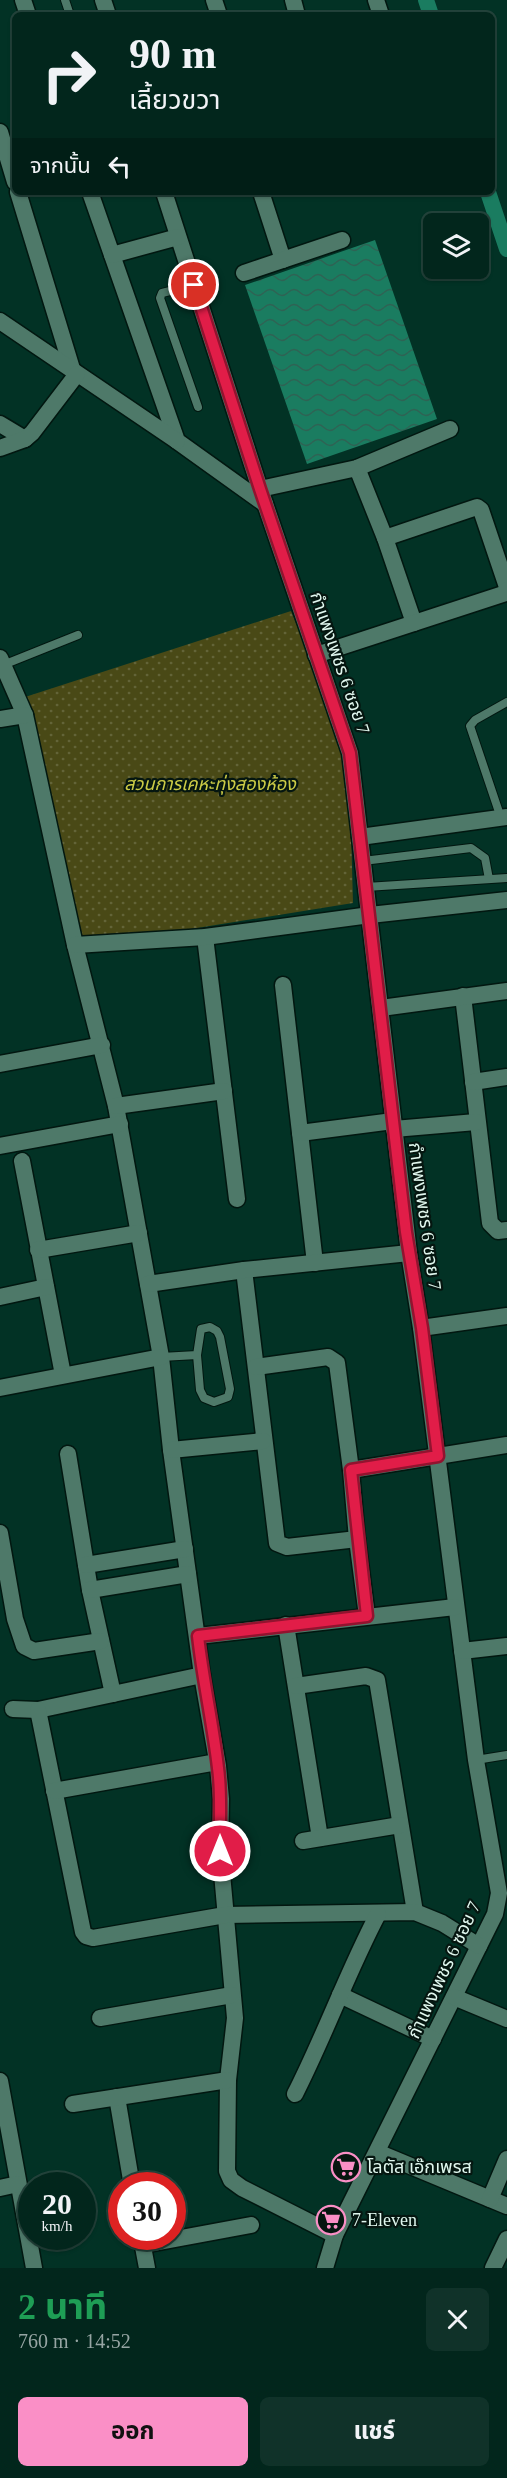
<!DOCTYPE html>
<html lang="th">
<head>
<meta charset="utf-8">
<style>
	:root { --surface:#02261c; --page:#103229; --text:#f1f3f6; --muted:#96a5a3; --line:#23433b; --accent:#fa8fc6 }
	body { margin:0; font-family:"Times New Roman","Noto Sans Thai",serif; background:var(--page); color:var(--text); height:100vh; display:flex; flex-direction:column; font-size:22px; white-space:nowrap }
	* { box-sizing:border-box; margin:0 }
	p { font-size:20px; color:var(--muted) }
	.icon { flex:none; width:33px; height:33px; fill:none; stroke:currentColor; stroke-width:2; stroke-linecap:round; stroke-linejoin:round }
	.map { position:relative; height:2268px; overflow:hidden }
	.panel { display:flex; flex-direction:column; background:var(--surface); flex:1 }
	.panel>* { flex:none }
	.guide { position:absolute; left:12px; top:12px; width:483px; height:183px; border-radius:9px; box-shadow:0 2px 4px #0004,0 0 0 2px var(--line); background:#02261c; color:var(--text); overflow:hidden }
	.controls { position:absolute; left:423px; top:213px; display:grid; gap:12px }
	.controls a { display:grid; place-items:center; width:66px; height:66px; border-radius:9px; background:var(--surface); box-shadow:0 2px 4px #0004,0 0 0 2px var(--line); font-size:30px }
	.speed { position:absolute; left:18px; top:2172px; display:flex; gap:12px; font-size:30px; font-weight:700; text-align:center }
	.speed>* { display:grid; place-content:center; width:78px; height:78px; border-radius:50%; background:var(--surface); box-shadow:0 2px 4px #0004,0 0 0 2px var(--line); line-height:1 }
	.speed small { font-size:15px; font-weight:400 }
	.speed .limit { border:9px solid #d22; background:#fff; color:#111 }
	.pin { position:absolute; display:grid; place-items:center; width:51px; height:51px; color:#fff; margin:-26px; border:3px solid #fff; border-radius:50%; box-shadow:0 2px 6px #0007 }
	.me { position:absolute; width:66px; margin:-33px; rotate:0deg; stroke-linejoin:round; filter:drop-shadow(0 0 4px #0008) }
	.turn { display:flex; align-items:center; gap:21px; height:126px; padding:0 18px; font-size:27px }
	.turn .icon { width:78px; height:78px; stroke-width:2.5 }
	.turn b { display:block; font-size:42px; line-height:51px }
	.then { display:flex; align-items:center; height:57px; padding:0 18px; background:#0003; gap:12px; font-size:22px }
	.round { display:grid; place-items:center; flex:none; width:63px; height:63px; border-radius:9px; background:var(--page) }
	.overview { display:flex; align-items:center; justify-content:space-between; height:102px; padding:0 18px }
	h1 { font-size:36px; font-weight:700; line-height:45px; color:#1e9e55 }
	.cta { display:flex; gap:12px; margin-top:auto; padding:12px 18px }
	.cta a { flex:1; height:69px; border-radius:9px; background:var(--accent); color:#111; font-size:24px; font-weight:700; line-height:69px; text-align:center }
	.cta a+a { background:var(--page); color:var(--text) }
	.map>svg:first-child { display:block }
	.park { fill:url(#park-dots) }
	.water { fill:url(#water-waves) }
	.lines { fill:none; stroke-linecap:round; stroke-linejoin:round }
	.canal { stroke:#1a7c60; stroke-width:16 }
	.service-casing { stroke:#021710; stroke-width:10 }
	.minor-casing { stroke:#021710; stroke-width:19 }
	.service { stroke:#4e7969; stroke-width:8 }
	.minor { stroke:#4e7969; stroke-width:16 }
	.route-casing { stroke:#92132f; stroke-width:15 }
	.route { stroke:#e11d48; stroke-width:10 }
	.labels { text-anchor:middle; stroke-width:4.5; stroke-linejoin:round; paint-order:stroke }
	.street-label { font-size:18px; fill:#e0f7ee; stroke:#051610 }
	.park-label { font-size:18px; font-style:italic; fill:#cbcb46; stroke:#051610 }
	.poi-label { font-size:18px; fill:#e0f7ee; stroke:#051610; text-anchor:start }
</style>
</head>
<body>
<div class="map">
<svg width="507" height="2268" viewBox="0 0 507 2268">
	<defs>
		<pattern id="park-dots" width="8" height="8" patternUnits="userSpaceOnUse" patternTransform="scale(1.5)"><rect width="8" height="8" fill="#494916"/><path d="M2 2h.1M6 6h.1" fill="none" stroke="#636438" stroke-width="1.8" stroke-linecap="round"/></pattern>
		<pattern id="water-waves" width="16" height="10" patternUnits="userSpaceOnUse" patternTransform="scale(1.5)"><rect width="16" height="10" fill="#1a7c60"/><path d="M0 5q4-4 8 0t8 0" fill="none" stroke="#2e6354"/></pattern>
	</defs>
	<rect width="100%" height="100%" fill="#023225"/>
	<polygon class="park" points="291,611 349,754 353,903 85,946 22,698"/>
	<polygon class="water" points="375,240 437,419 307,464 245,285"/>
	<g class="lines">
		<g class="canal">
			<polyline points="426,0 431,15"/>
			<polyline points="488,192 507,249"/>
		</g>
		<g class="service-casing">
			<g id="service">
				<polyline points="65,0 70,15"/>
				<polyline points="194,285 162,293 160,298 198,407"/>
				<polyline points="3,665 78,635"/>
				<polyline points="501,818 470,726 475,720 507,702"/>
				<polyline points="363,861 471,848 485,858 489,879"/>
				<polyline points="366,887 507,878"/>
				<polyline points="161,1357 197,1355 201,1329 210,1327 217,1331 220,1337 230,1389 228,1397 214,1402 204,1398 200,1390 197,1355"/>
				<polyline points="476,1760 507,1755"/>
			</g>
		</g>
		<g class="minor-casing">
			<g id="minor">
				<polyline points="23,0 28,15"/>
				<polyline points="103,0 108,15"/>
				<polyline points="214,0 219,15"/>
				<polyline points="293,0 297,15"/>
				<polyline points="376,0 381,15"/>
				<polyline points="0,132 15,182"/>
				<polyline points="18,192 73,372"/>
				<polyline points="90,192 177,441 265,504"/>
				<polyline points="164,192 260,489 350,753 409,1253 421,1328 476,1760 499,1893 495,1914 335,2235 325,2268"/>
				<polyline points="261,192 283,260"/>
				<polyline points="112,255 178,237"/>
				<polyline points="244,273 342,240"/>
				<polyline points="0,321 177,441"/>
				<polyline points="0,424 25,439"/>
				<polyline points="0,448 25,439 32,433 77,374"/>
				<polyline points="357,468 385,538 414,623"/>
				<polyline points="260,489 357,468 450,429"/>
				<polyline points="385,538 477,507 481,510 507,587"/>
				<polyline points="316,655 503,594 507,590"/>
				<polyline points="0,658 25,715 75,945 116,1106 161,1357 171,1450 202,1675 218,1766 221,1799 220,1851 235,2018 228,2080 227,2171 231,2180 242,2188 335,2235"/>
				<polyline points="0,719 25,715"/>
				<polyline points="360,837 507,817"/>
				<polyline points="205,937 237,1199"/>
				<polyline points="75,945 205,937 370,915 507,900"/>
				<polyline points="283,985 315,1263"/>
				<polyline points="463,996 490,1223 498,1231 507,1230"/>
				<polyline points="381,1008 507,991"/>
				<polyline points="0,1064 102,1045"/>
				<polyline points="473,1082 507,1077"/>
				<polyline points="116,1106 224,1091"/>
				<polyline points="394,1129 476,1122"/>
				<polyline points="300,1133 393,1121"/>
				<polyline points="0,1146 120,1124"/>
				<polyline points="22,1161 63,1375"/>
				<polyline points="38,1250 139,1233"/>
				<polyline points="244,1270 277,1543 287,1547 357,1539"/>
				<polyline points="148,1284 244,1270 409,1253"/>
				<polyline points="0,1297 46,1287"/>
				<polyline points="421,1328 507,1316"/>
				<polyline points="256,1367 328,1357 337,1363 351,1470"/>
				<polyline points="0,1388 161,1357"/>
				<polyline points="171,1450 263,1441"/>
				<polyline points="68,1454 90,1590 113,1694"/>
				<polyline points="0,1533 15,1619 24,1646 34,1651 101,1641"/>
				<polyline points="86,1565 185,1549"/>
				<polyline points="90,1590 188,1574"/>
				<polyline points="367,1616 357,1539 351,1470 507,1445"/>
				<polyline points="286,1625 320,1838"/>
				<polyline points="198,1636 455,1607"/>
				<polyline points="462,1651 507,1646"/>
				<polyline points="296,1686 366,1676 377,1680 415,1912"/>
				<polyline points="13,1709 38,1710 202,1675"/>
				<polyline points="38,1710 83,1932 86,1936 93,1938 225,1915 415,1912 442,1923 479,1946"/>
				<polyline points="54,1791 217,1762"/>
				<polyline points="303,1841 400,1825"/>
				<polyline points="340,1995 433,2039"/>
				<polyline points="454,1997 507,2019"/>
				<polyline points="100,2018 232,1995"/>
				<polyline points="0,2081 34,2268"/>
				<path d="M295 2094C325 2035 347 1973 378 1914"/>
				<polyline points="117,2097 132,2186"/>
				<polyline points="73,2104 228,2080"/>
				<polyline points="377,2152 507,2206"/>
				<polyline points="0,2188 18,2184"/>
				<polyline points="490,2199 507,2159"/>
				<polyline points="141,2236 147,2268"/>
				<polyline points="143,2245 251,2225"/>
				<polyline points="493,2268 507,2239"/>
			</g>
		</g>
		<use href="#service" class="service"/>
		<use href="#minor" class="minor"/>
	</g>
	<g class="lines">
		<g class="route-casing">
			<path id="route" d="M194 285 260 489 350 753 406 1232 422 1328 438 1456 351 1470 367 1616 198 1636C203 1681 213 1724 218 1768 222 1796 219 1824 220 1851"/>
		</g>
		<use href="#route" class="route"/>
	</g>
	<defs>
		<g id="supermarket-ring" transform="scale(1.5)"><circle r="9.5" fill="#051610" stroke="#fa8fc6" stroke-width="1.5"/><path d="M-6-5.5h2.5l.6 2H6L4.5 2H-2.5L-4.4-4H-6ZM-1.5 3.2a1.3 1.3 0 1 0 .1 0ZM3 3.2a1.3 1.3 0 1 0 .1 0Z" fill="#fa8fc6"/></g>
	</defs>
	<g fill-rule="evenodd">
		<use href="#supermarket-ring" x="346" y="2167"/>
		<use href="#supermarket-ring" x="331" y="2220"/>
	</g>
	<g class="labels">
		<g class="street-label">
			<text transform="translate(340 663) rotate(71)" y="6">กำแพงเพชร 6 ซอย 7</text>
			<text transform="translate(425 1216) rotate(82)" y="6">กำแพงเพชร 6 ซอย 7</text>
			<text transform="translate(444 1970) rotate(-65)" y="6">กำแพงเพชร 6 ซอย 7</text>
		</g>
		<g class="park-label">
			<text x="210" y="790">สวนการเคหะทุ่งสองห้อง</text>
		</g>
		<g class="poi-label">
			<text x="367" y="2173">โลตัส เอ๊กเพรส</text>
			<text x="352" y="2226">7-Eleven</text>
		</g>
	</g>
</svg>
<div class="controls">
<a><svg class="icon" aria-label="layers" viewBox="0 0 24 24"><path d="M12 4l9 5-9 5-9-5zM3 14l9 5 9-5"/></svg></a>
</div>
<div class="speed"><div>20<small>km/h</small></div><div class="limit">30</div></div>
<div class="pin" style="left:194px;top:285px;background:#d93025"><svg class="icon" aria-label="arrive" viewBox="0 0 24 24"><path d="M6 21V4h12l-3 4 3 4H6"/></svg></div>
<svg class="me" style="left:220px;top:1851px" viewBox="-20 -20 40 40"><circle r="17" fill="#e11d48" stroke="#fff" stroke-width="3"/><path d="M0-11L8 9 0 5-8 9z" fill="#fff"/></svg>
<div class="guide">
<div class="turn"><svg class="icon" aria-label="right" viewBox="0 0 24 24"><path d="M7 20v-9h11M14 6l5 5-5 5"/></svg><div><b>90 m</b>เลี้ยวขวา</div></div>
<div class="then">จากนั้น<svg class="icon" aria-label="left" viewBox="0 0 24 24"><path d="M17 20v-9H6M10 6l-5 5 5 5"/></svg></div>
</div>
</div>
<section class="panel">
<div class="overview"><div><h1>2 นาที</h1><p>760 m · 14:52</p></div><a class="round"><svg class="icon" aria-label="close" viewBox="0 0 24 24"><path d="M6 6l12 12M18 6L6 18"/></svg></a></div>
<div class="cta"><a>ออก</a><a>แชร์</a></div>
</section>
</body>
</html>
